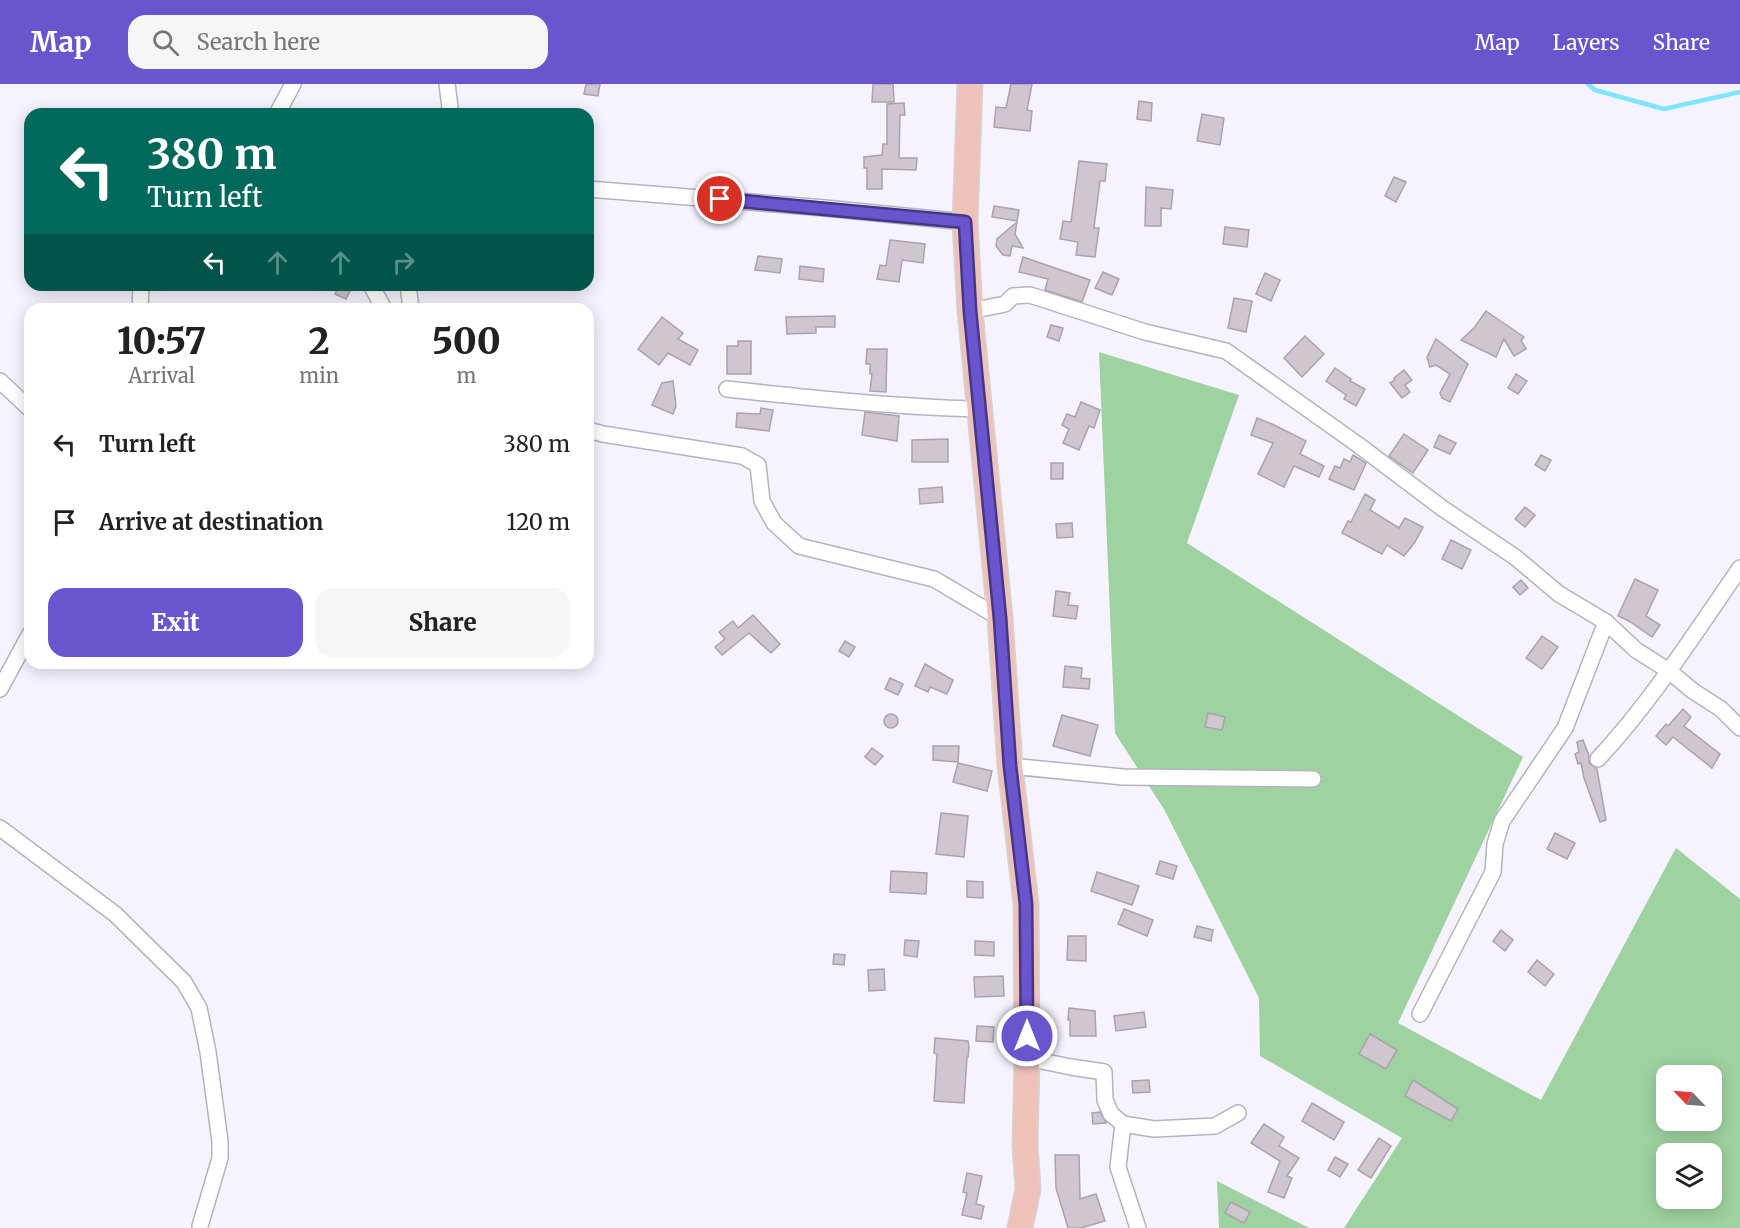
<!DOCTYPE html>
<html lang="en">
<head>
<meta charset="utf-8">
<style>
	:root { --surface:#fff; --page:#f6f6f6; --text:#222; --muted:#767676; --accent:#6a55cf }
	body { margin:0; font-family:Merriweather,serif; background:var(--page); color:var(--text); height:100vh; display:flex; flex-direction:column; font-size:22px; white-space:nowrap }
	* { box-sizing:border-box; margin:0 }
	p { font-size:20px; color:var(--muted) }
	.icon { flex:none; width:33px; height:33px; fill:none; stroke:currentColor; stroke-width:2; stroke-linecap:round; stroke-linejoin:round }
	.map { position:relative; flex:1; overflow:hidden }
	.sheet { position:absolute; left:24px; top:219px; width:570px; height:366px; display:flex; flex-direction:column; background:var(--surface); border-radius:18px; box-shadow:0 3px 15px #0003 }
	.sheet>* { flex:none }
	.hud { position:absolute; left:24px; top:24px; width:570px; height:183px; border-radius:18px; box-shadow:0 3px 15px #0003; background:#00695c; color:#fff; overflow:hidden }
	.needle { width:39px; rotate:295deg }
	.buttons { position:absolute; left:1656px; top:981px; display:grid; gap:12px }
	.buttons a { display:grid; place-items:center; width:66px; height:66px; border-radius:12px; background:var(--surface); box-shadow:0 3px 15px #0003; font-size:30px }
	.pin { position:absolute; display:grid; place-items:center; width:51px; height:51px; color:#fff; margin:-26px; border:3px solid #fff; border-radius:50%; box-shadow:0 2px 6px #0007 }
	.me { position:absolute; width:66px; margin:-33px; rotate:0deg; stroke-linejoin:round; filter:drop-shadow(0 0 4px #0008) }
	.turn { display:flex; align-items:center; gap:21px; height:126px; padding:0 24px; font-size:27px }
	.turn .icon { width:78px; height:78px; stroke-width:2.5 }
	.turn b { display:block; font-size:42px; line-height:51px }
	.lanes { display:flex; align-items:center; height:57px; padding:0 24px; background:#0003; justify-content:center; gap:30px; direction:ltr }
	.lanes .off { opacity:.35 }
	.eta { display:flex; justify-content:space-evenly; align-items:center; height:102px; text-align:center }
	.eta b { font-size:36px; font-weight:800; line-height:42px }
	.cta { display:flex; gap:12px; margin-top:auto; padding:12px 24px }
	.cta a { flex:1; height:69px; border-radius:18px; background:var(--accent); color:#fff; font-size:24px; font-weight:800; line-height:69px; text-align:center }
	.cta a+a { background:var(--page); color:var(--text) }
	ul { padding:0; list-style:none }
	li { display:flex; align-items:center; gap:18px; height:78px; padding:0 24px }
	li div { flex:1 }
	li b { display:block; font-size:22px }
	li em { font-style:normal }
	header { display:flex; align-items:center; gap:36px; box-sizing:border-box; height:84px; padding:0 30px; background:var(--accent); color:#fff }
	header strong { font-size:28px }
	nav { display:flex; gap:33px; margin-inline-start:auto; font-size:21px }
	.search { width:420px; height:54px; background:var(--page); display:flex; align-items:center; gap:15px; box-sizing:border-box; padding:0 21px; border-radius:18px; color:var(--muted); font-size:22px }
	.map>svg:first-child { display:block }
	.green { fill:#9ed2a1; fill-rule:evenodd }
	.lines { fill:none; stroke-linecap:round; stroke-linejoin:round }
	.stream { stroke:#7de6fa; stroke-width:4.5 }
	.building { fill:#cfc6cf; stroke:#aaa3ab; stroke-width:1.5 }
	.minor-casing { stroke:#b5b3bd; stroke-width:18 }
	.primary-casing { stroke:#d4d4d5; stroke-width:27 }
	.minor { stroke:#fff; stroke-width:15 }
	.primary { stroke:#efc2b9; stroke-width:24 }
	.route-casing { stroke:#453787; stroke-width:15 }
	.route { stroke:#6a55cf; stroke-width:10 }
</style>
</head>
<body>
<header>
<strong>Map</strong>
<div class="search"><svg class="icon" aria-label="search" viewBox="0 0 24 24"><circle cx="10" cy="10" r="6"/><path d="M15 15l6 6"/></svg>Search here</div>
<nav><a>Map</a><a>Layers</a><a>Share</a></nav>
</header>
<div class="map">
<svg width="1740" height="1144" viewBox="0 0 1740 1144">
	<rect width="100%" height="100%" fill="#f6f3fe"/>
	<g class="green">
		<path d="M1099 268 1239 311 1187 459 1523 673 1398 939 1541 1016 1676 764 1740 815V1144H1344L1402 1054 1260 972 1259 914 1165 727 1115 649ZM1666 992H1712V1036H1666ZM1666 1070H1712V1114H1666Z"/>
		<polygon points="1217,1097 1309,1144 1219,1144"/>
	</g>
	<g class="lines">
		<polyline class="stream" points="1588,0 1595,6 1664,25 1740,8"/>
	</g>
	<g class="building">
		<polygon points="586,0 600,0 598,12 584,10"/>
		<polygon points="873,0 893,0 894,18 872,18"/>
		<polygon points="1011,0 1032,0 1027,26 1032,27 1030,47 994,43 996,23 1006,24"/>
		<polygon points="1139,17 1152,19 1151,37 1137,35"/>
		<polygon points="904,19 905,31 900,31 899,74 917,74 916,86 882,85 882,105 867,105 867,84 864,84 864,73 882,71 883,60 887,60 887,20"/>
		<polygon points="1202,30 1224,34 1220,61 1197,57"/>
		<polygon points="1079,77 1107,80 1105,97 1100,97 1094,144 1099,144 1095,173 1076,171 1078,158 1060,155 1063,137 1071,138"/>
		<polygon points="1394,93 1406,98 1396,118 1385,112"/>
		<polygon points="1146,103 1173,106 1171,125 1161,124 1161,142 1145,142"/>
		<polygon points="994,122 1019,126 1017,137 992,133"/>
		<polygon points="1017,138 1015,150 1023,164 1012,162 1010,172 1003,171 996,162 997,155"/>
		<polygon points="1225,143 1249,146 1247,163 1223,160"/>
		<polygon points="890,156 925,160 923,179 902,176 899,198 877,195 880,181 886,182"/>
		<polygon points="758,172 782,175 780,189 755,186"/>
		<polygon points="1023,173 1090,196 1082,218 1045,206 1048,195 1019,188"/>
		<polygon points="800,182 824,185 823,198 799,195"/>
		<polygon points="1103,188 1119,195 1112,211 1095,204"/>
		<polygon points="1265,189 1280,196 1271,217 1256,210"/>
		<polygon points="339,201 353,201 346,215 335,210"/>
		<polygon points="1234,214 1252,217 1246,248 1228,244"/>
		<polygon points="1486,227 1524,253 1521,256 1526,265 1514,272 1504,255 1496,273 1461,256 1474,244"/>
		<polygon points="835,232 835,243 816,243 816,249 787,250 786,233"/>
		<polygon points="662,233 683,249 678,255 698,266 690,281 668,269 659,281 638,265"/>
		<polygon points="1051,241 1063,244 1059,257 1047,253"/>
		<polygon points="1305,252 1324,270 1302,293 1284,274"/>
		<polygon points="1436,255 1468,280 1450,318 1442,314 1440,309 1450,290 1436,281 1430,283 1427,273"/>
		<polygon points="738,257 751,257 751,290 727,290 727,262 738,262"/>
		<polygon points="867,265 887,265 886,308 870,307 872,290 870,290 870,280 866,280"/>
		<polygon points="1335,284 1351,295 1350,297 1365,305 1356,322 1344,315 1346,311 1326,297"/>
		<polygon points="1404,286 1412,296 1405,301 1410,308 1402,314 1390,299 1395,296 1394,294"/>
		<polygon points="1516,290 1527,297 1518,310 1508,304"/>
		<polygon points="673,297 676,322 673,330 652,321 662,299"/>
		<polygon points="1081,318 1100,326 1094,344 1089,342 1079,366 1063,359 1069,345 1062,341 1067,330 1075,333"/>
		<polygon points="761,324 773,326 769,347 736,343 737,329 760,330"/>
		<polygon points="865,328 899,332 897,357 862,351"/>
		<polygon points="1257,334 1272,340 1306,357 1300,370 1324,382 1319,393 1294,382 1284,403 1258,390 1273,359 1251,351"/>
		<polygon points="1404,350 1428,366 1413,389 1389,372"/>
		<polygon points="1439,351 1456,359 1450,370 1434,363"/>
		<polygon points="948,355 948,378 912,378 912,356"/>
		<polygon points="1353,371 1366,379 1354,406 1329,395 1335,382 1340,384 1344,375 1350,378"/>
		<polygon points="1541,371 1551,376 1545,387 1535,381"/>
		<rect x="1051" y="379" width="12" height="16"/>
		<polygon points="942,403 943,418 920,420 919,405"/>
		<polygon points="1365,410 1375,416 1370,426 1399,444 1405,434 1423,443 1415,458 1404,472 1387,461 1382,470 1342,449 1348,437 1351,438"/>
		<polygon points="1525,423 1535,431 1525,443 1515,435"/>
		<polygon points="1072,439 1073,453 1057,454 1056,440"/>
		<polygon points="1451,456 1471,466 1462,485 1442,475"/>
		<polygon points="1635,495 1658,506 1646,532 1660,541 1652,553 1629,537 1618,532"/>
		<polygon points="1521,496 1528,504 1520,511 1513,503"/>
		<polygon points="1056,507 1070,509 1068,521 1078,522 1076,535 1053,532"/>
		<polygon points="753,531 780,560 771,569 749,549 722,571 715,563 725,555 719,548 733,537 738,544"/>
		<polygon points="1542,552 1558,563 1542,585 1526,574"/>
		<polygon points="845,557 855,563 849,573 839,567"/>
		<polygon points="925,580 953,596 947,610 930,603 928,608 915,602"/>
		<polygon points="1065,582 1082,584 1081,594 1090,595 1089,605 1063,603"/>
		<polygon points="890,594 903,600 898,611 885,605"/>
		<polygon points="1683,625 1691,633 1684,642 1720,670 1712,684 1673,653 1666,661 1656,652 1666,640 1668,642"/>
		<polygon points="1208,629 1225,633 1222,646 1205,643"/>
		<circle cx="891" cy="637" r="7"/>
		<polygon points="1062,631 1098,641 1090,672 1053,662"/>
		<polygon points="1583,656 1589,672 1589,679 1597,685 1606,736 1600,738 1584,694 1581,679 1578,680 1575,670 1579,668 1577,658"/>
		<polygon points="933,662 959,662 958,678 933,676"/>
		<polygon points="872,664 883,672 875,681 865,673"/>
		<polygon points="958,679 992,687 987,707 953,698"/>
		<polygon points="941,729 968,732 964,773 936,770"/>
		<polygon points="1555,749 1575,759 1567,775 1547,765"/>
		<polygon points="1160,777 1177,782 1173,795 1156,790"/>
		<polygon points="891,787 927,789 926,810 890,808"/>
		<polygon points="1097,788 1139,802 1132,821 1091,807"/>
		<polygon points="967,797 983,798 983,814 967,813"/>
		<polygon points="1124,825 1153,836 1147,852 1118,840"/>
		<polygon points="1197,842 1213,846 1211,857 1194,853"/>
		<polygon points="1501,846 1513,856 1505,867 1493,857"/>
		<polygon points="1068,852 1086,852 1086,877 1067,876"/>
		<polygon points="905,856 919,857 917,873 904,871"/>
		<polygon points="975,857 994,858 994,872 975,871"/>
		<polygon points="834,870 845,871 844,881 833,880"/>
		<polygon points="1537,876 1554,890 1545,902 1528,888"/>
		<polygon points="884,885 885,906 869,907 868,886"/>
		<polygon points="1003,892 1004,912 975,913 974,893"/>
		<polygon points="1069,924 1095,927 1096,952 1070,952 1070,936 1068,936"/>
		<polygon points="1144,928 1146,943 1116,947 1114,932"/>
		<polygon points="977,942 994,943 993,958 976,957"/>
		<polygon points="1370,950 1397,966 1386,985 1359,970"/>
		<polygon points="935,954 968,957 969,963 968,973 967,973 964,1019 934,1017 937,970 934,969"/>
		<polygon points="1149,996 1150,1008 1133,1009 1132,997"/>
		<polygon points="1413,996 1458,1025 1451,1037 1405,1012"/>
		<polygon points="1312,1019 1344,1038 1334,1056 1302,1037"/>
		<polygon points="1100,1028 1106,1039 1093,1040 1092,1029"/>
		<polygon points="1264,1040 1284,1053 1279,1062 1299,1074 1287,1092 1292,1094 1284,1114 1268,1108 1280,1077 1251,1059"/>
		<polygon points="1379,1054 1391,1062 1371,1094 1358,1086"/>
		<polygon points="1055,1071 1079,1071 1080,1115 1096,1110 1105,1137 1081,1144 1068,1144 1056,1104"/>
		<polygon points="1335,1073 1348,1080 1340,1093 1328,1086"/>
		<polygon points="967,1089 982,1092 976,1120 984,1122 981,1135 962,1131 967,1109 963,1108"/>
		<polygon points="1231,1118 1250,1128 1244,1139 1225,1129"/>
	</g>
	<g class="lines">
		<g class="minor-casing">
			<g id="minor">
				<polyline points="447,0 450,23 448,30"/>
				<polyline points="277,30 293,0"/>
				<polyline points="588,105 825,124 965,138"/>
				<polyline points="371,201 384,225"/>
				<polyline points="408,201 411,225"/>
				<polyline points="140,225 141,201"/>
				<polyline points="970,227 1005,220 1013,212 1030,211 1145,248 1226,267 1357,360 1442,424 1515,473 1559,510 1606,538 1636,566 1669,587 1693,607 1721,625 1740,644"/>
				<polyline points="0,297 30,325"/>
				<path d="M727 305C811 314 895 323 979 325"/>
				<polyline points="588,346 603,350 742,372 758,381 762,417 774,439 799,462 934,495 1000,534"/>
				<polyline points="0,605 30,550"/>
				<path d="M1598 675C1652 617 1695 549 1740 484"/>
				<polyline points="1010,682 1123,693 1313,695"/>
				<polyline points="0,744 115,830 184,898 199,924 208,968 220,1057 220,1074 200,1142"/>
				<polyline points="1420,930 1493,788 1495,760 1502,737 1565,644 1606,538"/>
				<polyline points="1027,974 1071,983 1104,988 1105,1016 1111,1030 1123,1040 1154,1045 1215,1042 1238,1029"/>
				<polyline points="1123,1040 1118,1083 1138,1144"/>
			</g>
		</g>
		<g class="primary-casing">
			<polyline id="primary" points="970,0 965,138 970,227 1000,534 1010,682 1026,820 1027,974 1025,1061 1028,1105 1020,1144"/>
		</g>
		<use href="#minor" class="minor"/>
		<use href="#primary" class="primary"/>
	</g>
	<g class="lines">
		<g class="route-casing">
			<polyline id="route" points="720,115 965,138 970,227 1000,534 1010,682 1026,820 1027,952"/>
		</g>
		<use href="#route" class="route"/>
	</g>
</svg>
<div class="buttons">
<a><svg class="needle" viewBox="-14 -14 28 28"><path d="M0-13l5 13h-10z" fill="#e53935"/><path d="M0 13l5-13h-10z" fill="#767676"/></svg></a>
<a><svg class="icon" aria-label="layers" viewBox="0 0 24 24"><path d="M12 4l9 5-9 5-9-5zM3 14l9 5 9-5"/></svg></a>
</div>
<div class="pin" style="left:720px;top:115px;background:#d93025"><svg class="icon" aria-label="arrive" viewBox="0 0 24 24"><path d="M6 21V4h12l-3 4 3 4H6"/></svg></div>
<svg class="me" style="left:1027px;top:952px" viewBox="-20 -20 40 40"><circle r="17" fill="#6a55cf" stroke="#fff" stroke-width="3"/><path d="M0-11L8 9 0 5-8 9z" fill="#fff"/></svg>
<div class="hud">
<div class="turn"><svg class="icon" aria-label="left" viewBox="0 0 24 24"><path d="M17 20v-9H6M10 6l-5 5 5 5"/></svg><div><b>380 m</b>Turn left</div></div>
<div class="lanes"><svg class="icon" aria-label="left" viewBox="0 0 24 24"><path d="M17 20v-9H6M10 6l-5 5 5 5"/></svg><svg class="icon off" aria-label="ahead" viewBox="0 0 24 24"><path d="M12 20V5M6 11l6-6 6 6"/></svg><svg class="icon off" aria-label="ahead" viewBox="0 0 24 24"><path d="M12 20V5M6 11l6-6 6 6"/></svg><svg class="icon off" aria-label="right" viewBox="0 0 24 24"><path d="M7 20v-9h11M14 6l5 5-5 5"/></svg></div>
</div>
<section class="sheet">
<div class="eta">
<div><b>10:57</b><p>Arrival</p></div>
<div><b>2</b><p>min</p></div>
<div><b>500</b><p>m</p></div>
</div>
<ul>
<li><svg class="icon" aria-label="left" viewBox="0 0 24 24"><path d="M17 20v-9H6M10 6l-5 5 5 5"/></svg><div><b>Turn left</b></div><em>380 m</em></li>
<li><svg class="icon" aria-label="arrive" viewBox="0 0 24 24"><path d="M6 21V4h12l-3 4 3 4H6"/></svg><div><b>Arrive at destination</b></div><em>120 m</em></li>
</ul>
<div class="cta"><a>Exit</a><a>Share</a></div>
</section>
</div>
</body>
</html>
